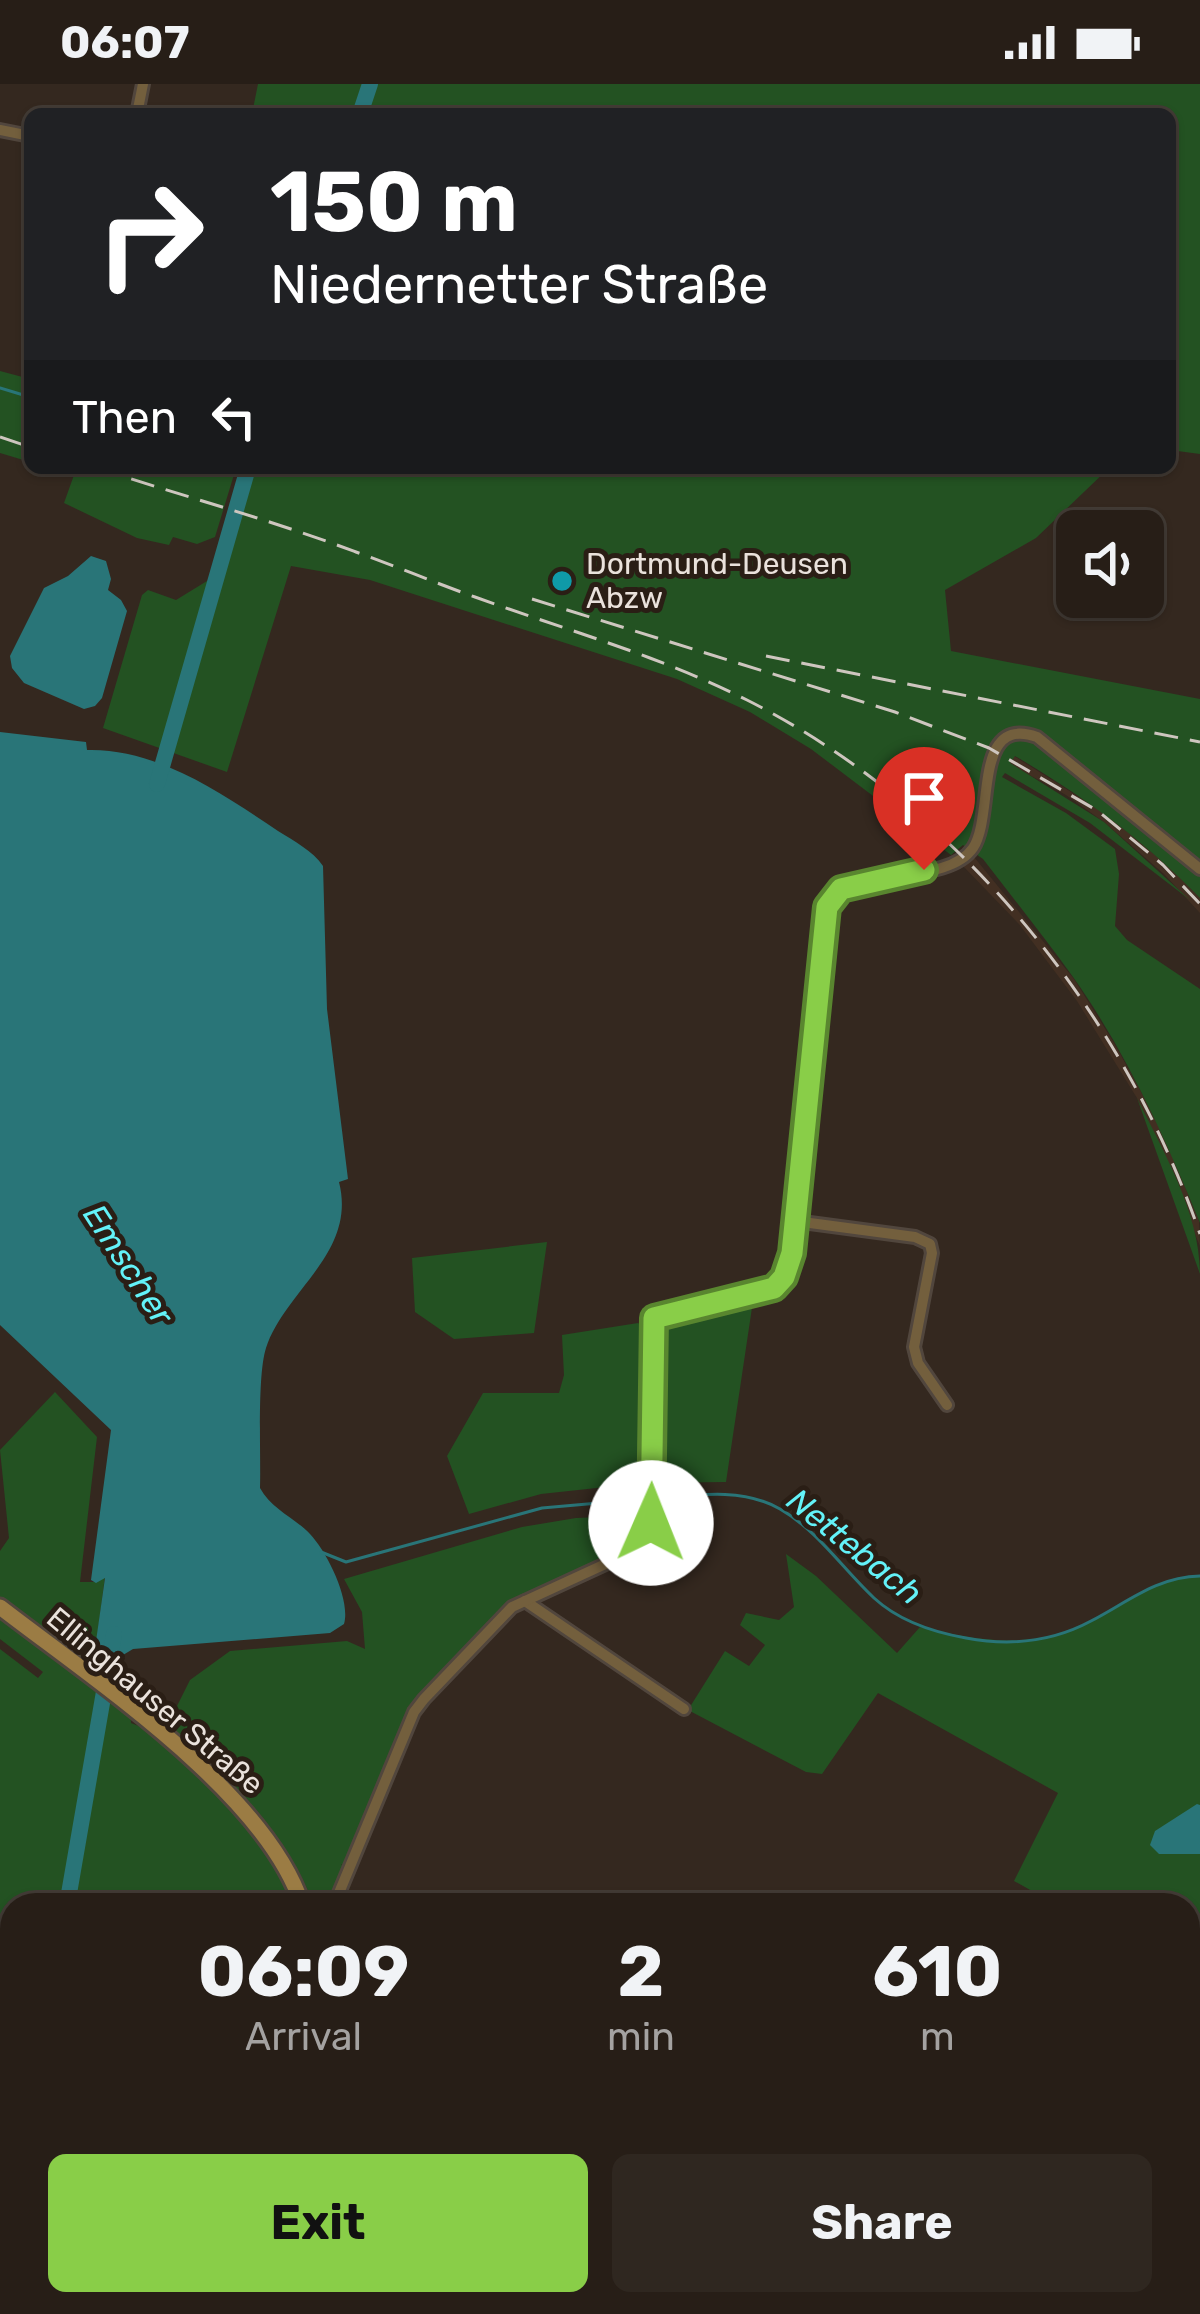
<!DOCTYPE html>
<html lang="en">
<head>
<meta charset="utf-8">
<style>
	:root { --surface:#271e17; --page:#2f2720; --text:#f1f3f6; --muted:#a4a2a1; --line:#433c36; --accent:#89ce48 }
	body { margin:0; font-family:Rubik,sans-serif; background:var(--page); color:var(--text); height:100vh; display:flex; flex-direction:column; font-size:45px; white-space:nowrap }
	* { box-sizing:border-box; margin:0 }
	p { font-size:39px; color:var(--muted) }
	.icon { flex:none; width:66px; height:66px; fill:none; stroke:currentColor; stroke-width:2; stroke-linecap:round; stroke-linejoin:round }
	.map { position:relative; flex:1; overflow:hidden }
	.details { position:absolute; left:0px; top:1809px; width:1200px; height:423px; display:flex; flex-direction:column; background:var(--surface); border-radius:36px 36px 0 0; box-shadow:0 3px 9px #0004,0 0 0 3px var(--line) }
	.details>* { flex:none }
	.banner { position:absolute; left:24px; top:24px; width:1152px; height:366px; border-radius:18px; box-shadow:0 3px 9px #0004,0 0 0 3px var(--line); background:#202124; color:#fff; overflow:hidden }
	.fabs { position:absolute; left:1056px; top:426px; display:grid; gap:24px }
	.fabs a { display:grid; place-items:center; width:108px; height:108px; border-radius:18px; background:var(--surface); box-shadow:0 3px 9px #0004,0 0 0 3px var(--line); font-size:60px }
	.pin { position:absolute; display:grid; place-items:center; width:102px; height:102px; color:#fff; margin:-123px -51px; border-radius:50% 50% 50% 0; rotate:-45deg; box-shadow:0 0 12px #0007 }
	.pin .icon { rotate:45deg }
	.me { position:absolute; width:132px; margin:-66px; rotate:1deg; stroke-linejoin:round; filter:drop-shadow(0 0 9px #0008) }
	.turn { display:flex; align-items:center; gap:42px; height:252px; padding:0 48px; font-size:54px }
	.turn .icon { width:156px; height:156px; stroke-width:2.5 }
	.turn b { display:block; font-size:84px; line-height:102px }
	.then { display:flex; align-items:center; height:114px; padding:0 48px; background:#0003; gap:24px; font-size:45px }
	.eta { display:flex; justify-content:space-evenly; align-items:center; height:204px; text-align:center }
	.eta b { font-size:72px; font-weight:700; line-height:84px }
	.action { display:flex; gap:24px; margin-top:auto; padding:24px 48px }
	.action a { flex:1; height:138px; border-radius:18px; background:var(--accent); color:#111; font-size:48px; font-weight:700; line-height:138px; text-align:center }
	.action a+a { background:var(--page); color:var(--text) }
	.status { display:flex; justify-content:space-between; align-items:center; height:84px; padding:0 60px; background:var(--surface); direction:ltr }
	.status svg { height:33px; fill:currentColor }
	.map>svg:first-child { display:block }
	.built { fill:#422f22 }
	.green { fill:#235222 }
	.water { fill:#297578 }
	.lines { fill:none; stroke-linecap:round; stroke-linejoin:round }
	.stream { stroke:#297578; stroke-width:3 }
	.river { stroke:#297578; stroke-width:16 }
	.street-casing { stroke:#51463d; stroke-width:16 }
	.secondary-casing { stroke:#51463d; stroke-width:21 }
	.street { stroke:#735f3d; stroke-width:10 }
	.secondary { stroke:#9b7c44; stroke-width:15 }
	.rail { stroke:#cec6bf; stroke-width:3; stroke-dasharray:24 12; stroke-linecap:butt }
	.route-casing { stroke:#59862f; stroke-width:30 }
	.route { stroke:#89ce48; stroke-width:21 }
	.culture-dot { fill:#0f9aa8; stroke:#2a1e15; stroke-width:4.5 }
	.labels { text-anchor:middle; stroke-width:10; stroke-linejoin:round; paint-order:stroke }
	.poi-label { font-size:30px; fill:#eae2dc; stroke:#2a1e15; text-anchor:start }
	.street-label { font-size:30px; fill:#eae2dc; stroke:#2a1e15 }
	.water-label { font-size:33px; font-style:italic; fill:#63f2f8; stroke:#2a1e15 }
</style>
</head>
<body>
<div class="status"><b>06:07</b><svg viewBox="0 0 49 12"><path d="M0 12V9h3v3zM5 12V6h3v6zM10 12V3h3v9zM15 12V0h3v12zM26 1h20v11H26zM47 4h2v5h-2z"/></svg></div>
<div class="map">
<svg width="1200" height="2230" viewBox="0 0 1200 2230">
	<rect width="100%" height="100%" fill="#34281f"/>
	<g class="built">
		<polygon points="1014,672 1109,732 1174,787 1200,814 1200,829 1164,790 1104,738 1066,711 997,673"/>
		<polygon points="974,773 1074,895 1114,959 1160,1042 1199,1137 1200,1162 1137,1014 1077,917 1019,840 963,782"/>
	</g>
	<g class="green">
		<polygon points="258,0 1200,0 1200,370 1170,366 1170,30 252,30"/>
		<polygon points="0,287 30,295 30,378 0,369"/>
		<polygon points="52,384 236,384 215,453 197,460 173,453 169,461 137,454 64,419 74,391"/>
		<path d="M255 384H1109L1036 454 945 506 951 567 1200 615V814C1145 757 1083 712 1015 672L1010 679 1104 738 1190 816 1090 739 1005 689 1002 693 1066 729 1115 765 1119 790 1115 842 1127 856 1200 905V1139C1165 1053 1126 968 1073 893 1044 853 1013 814 983 775L963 761 951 771 811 665 750 628 677 595 370 496 291 482 227 688 103 644 142 511 148 506 176 516 220 489Z"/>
		<path d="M1137 1014C1163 1067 1200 1129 1200 1190Z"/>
		<polygon points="547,1158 534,1249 454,1255 415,1228 412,1174"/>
		<polygon points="753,1217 726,1398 643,1399 541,1410 469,1430 447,1372 483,1309 559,1309 564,1291 562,1251 638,1239 647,1246"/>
		<polygon points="55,1308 97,1353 80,1498 96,1498 105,1492 91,1601 130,1625 131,1639 164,1652 251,1734 302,1821 12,1821 12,2008 0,2002 0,1565 38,1594 43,1588 0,1555 0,1467 9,1454 0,1366"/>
		<path d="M647 1431 651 1439 638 1465 512 1523 424 1615 349 1784 341 1780 344 1784 330 1821H314C285 1745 229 1693 167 1642L190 1596 230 1567 347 1557 365 1565 362 1528 344 1495 522 1443 576 1434Z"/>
		<path d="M786 1470 816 1492 897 1569 920 1543C978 1557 1031 1566 1087 1539 1126 1521 1154 1493 1200 1492V1899L1188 1892V1821H1057L1014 1797 1058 1709 878 1609 822 1690 806 1688 688 1626 725 1567 749 1582 765 1561 740 1541 746 1529 779 1536 794 1523Z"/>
		<polygon points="1200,2105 1200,2218 1181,2230 856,2230 837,2220 1188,2220 1188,2118"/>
	</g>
	<g class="water">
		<polygon points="91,472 106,477 111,495 108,506 121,516 127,527 102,614 95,622 84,625 24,599 12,584 10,572 44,504 68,492"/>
		<path d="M0 648 86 658 87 666C157 664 223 710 278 747 294 757 313 767 323 782L327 925 348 1095 339 1098C357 1169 285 1206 266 1264 257 1292 261 1370 260 1404 271 1425 295 1434 310 1450 327 1468 351 1516 344 1540L330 1549 133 1565 123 1571 95 1564 105 1494 96 1499 91 1496 111 1346 0 1241Z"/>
		<polygon points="1197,1720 1200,1721 1200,1770 1159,1770 1150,1761 1155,1747"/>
		<polygon points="52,2220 165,2220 161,2230 51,2230"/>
	</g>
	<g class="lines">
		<g class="stream">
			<polyline points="0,304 30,313"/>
			<path d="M653 1415C695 1411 742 1403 780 1425 817 1446 843 1485 874 1514 899 1537 932 1548 966 1554 1009 1562 1052 1558 1091 1537 1128 1518 1156 1493 1200 1492"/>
			<polyline points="321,1468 346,1478 542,1424 644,1415"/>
		</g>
		<g class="river">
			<polyline points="360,30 370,0"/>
			<polyline points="157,700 248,384"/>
			<polyline points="67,1821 114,1550"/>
			<polyline points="3,2230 12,2217"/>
		</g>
		<g class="street-casing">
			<g id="street">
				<polyline points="137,30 143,0"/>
				<polyline points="0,46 30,52"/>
				<polyline points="795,1137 915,1153 930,1160 932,1169 914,1263 918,1279 947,1321"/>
				<polyline points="525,1517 684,1625"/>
				<path d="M334 1821 414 1628 424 1615 512 1523 638 1465 649 1453 654 1234 774 1204 784 1193 792 1169 827 823 832 812C866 784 948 800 973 764 995 731 972 630 1037 653L1200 785"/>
			</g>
		</g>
		<g class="secondary-casing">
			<g id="secondary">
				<path d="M0 1523C93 1595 266 1709 302 1821"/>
				<polyline points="215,2230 219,2220"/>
			</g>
		</g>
		<use href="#street" class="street"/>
		<use href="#secondary" class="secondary"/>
		<g class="rail">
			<polyline points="0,353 30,363"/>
			<path d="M97 384C183 412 271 436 356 468 396 482 435 499 475 513 566 546 660 572 747 616 959 723 1123 927 1200 1150"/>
			<polyline points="532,515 895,628 989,664 1098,727 1163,781 1200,820"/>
			<polyline points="766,572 1200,658"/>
			<polyline points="1188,2173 1200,2162"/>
			<polyline points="924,2220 960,2230"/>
			<polyline points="1070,2230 1105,2220"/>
		</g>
	</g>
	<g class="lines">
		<g class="route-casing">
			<polyline id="route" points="651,1439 654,1234 774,1204 784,1193 792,1169 827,823 841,805 924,786"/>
		</g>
		<use href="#route" class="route"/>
	</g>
	<circle class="culture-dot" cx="562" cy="497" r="12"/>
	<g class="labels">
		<g class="poi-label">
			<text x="586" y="490">Dortmund-Deusen<tspan x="586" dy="34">Abzw</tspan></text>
		</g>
		<g class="street-label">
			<text transform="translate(155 1617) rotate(40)" y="10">Ellinghauser Straße</text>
		</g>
		<g class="water-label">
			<text transform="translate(129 1180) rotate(57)" y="12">Emscher</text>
			<text transform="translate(855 1462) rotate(39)" y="12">Nettebach</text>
		</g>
	</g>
</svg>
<div class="fabs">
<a><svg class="icon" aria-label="sound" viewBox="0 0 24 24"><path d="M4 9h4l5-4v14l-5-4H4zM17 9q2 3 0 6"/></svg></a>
</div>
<div class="pin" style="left:924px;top:786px;background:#d93025"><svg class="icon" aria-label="arrive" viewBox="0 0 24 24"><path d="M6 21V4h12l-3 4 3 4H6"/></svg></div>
<svg class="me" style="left:651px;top:1439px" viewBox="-20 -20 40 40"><circle r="19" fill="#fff"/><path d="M0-13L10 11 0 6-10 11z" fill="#89ce48"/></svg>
<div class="banner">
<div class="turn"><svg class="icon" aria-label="right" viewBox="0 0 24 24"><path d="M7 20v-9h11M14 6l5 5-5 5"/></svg><div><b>150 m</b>Niedernetter Straße</div></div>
<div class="then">Then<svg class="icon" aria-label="left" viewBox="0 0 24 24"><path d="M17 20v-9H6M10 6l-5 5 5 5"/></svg></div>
</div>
<section class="details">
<div class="eta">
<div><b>06:09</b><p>Arrival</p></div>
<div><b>2</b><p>min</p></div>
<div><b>610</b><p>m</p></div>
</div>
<div class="action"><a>Exit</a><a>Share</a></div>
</section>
</div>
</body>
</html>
